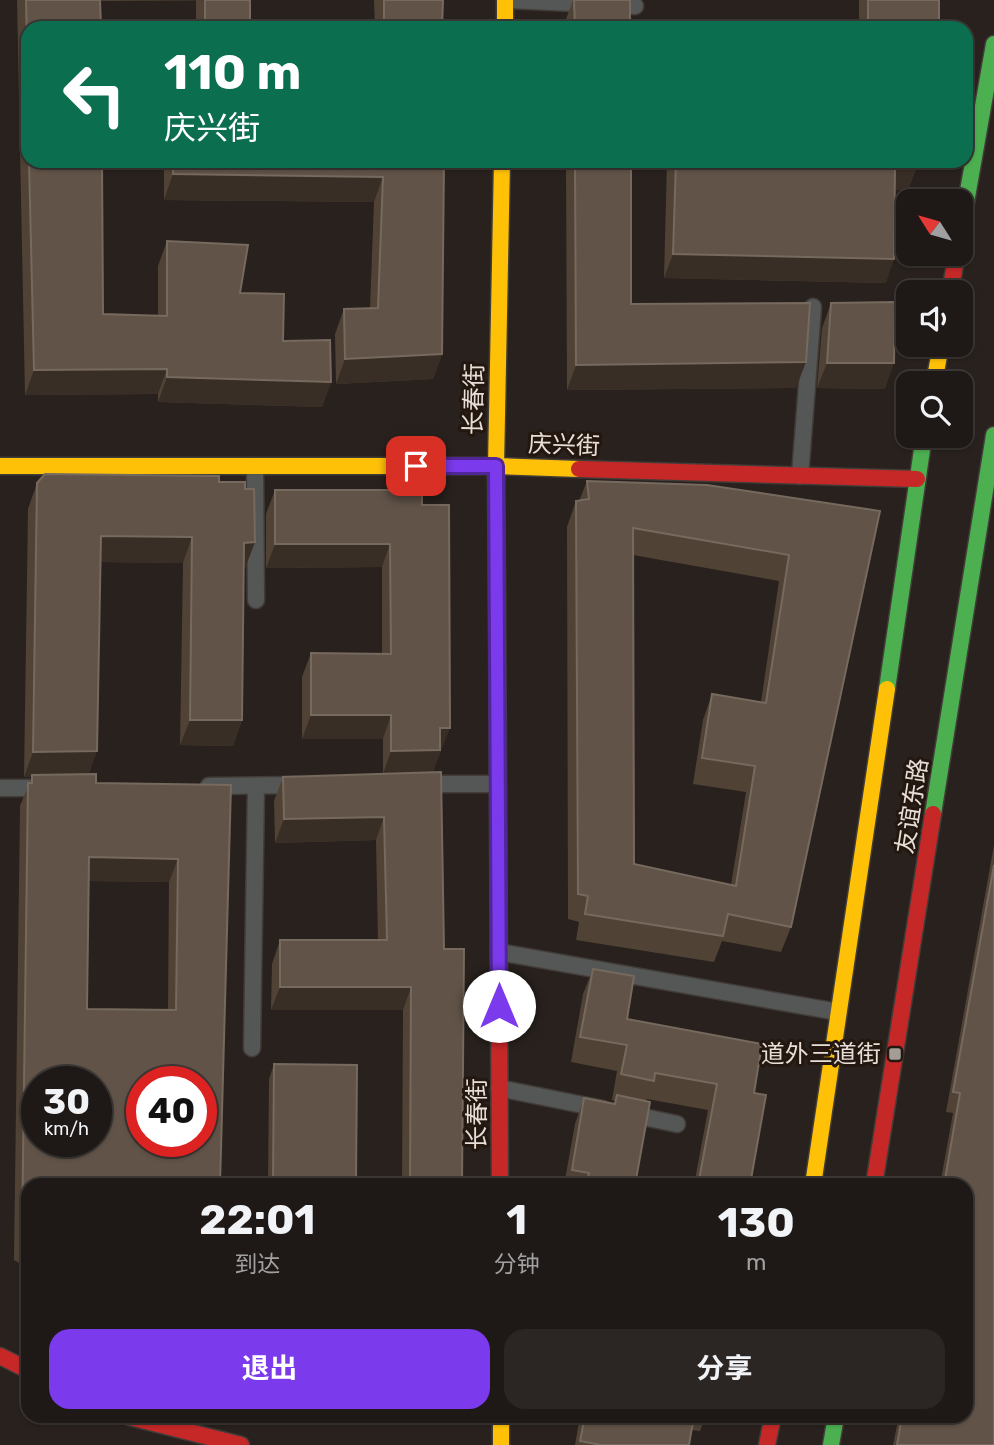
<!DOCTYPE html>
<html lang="zh">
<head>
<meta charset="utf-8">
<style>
	:root { --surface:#1e1916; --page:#2b2623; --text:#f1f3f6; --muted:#a1a0a1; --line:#3c3835; --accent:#7c3aed }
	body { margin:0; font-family:Rubik,"Noto Sans SC",sans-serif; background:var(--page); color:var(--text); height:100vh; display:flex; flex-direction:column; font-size:26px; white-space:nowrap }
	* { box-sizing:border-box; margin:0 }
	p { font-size:23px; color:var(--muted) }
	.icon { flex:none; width:38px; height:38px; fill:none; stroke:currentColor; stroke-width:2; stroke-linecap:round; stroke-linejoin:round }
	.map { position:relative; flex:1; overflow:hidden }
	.sheet { position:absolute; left:21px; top:1178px; width:952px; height:245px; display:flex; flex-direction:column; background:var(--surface); border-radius:21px; box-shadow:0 2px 5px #0004,0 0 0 2px var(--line) }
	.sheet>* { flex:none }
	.guide { position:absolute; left:21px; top:21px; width:952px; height:147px; border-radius:21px; box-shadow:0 2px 5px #0004,0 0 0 2px var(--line); background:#0b6e4f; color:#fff; overflow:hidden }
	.needle { width:46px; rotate:307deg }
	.buttons { position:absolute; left:896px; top:189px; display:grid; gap:14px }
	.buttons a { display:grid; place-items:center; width:77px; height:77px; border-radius:14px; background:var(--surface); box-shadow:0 2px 5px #0004,0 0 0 2px var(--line); font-size:35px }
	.speed { position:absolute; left:21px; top:1066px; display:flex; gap:14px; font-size:35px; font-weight:700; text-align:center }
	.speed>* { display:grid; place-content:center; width:91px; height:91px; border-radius:50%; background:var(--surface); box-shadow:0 2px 5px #0004,0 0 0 2px var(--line); line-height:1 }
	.speed small { font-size:18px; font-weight:400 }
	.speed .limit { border:10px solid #d22; background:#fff; color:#111 }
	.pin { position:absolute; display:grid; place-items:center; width:60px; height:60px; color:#fff; margin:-30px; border-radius:14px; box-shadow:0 4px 10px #0006 }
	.me { position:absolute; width:77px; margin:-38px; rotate:0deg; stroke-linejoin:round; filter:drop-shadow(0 0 5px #0008) }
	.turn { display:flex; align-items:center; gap:24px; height:147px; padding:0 28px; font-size:32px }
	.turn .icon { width:91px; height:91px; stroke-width:2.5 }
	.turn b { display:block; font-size:49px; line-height:60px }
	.eta { display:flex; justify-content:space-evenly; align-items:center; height:119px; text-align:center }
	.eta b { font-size:42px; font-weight:700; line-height:49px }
	.cta { display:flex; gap:14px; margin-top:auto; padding:14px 28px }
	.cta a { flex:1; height:80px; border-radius:21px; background:var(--accent); color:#fff; font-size:28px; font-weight:700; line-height:80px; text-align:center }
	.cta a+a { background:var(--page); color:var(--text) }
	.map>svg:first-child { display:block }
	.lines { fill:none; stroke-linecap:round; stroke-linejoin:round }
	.lane-casing { stroke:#423c38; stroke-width:19 }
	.fast-casing { stroke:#423c38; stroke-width:19 }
	.slow-casing { stroke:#423c38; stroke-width:19 }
	.jam-casing { stroke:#423c38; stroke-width:19 }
	.lane { stroke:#555756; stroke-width:16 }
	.fast { stroke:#4caf50; stroke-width:16 }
	.slow { stroke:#ffc107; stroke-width:16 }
	.jam { stroke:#c62828; stroke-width:16 }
	.wall { fill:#504336; fill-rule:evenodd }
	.shaded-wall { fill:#392e25 }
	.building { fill:#615348; stroke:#76695e; stroke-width:2; fill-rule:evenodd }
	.route-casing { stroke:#51269a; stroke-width:18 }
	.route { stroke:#7c3aed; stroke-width:12 }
	.poi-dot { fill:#a49c97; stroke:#23170f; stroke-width:2.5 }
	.labels { text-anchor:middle; stroke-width:6; stroke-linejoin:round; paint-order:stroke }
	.street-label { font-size:24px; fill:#e7ded8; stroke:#23170f }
	.poi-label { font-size:24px; fill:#e7ded8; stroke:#23170f; text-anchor:end }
</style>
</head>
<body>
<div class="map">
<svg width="994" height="1445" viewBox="0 0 994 1445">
	<rect width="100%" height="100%" fill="#28211d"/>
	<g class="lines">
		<g class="lane-casing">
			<g id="lane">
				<polyline points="510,0 635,6"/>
				<polyline points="255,466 256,600"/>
				<polyline points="800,476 813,307"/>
				<polyline points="419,784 497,784"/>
				<polyline points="209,786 299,785"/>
				<polyline points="0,788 47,788"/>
				<polyline points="499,952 838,1012"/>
				<polyline points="252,1048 256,786"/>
				<polyline points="499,1088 603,1109"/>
				<polyline points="629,1114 677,1124"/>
			</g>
		</g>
		<g class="fast-casing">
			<g id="fast">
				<polyline points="961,231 994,44"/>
				<polyline points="887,689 924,436"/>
				<polyline points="933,814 994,435"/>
				<polyline points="831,1445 836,1416"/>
			</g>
		</g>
		<g class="slow-casing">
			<g id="slow">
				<polyline points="505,0 505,28"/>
				<polyline points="934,383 941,345"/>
				<polyline points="0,466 496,466 579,469"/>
				<polyline points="497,598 496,466 502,161"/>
				<polyline points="813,1185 887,689"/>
				<polyline points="501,1416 501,1445"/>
			</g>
		</g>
		<g class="jam-casing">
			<g id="jam">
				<polyline points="950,292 957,254"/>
				<polyline points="579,469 917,479"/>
				<polyline points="497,598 500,1185"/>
				<polyline points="874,1185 933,814"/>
				<polyline points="0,1356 28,1370"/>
				<polyline points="130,1417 241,1445"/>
				<polyline points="767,1445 773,1416"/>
			</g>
		</g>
		<use href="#lane" class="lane"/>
		<use href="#fast" class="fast"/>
		<use href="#slow" class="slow"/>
		<use href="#jam" class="jam"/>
	</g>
	<g class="wall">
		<polygon points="17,0 250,0 250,28 196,28 196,1 100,1 28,28 28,161 102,161 103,314 158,316 158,266 167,241 240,293 283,341 331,382 322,407 158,402 158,394 25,395"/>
		<polygon points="374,0 443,0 442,28 375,28"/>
		<polygon points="573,0 630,0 630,28 565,28 565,22"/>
		<rect x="859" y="0" width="80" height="28"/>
		<polygon points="164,161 444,161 442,354 433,379 336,384 335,334 344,309 370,308 374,202 164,200"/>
		<polygon points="566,161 631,161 631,304 796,388 567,390"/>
		<polygon points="667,161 917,161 917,166 908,190 895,190 886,283 664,278"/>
		<polygon points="831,303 885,389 817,388 822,328"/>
		<path d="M587 481 880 511 791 927 781 952 722 941 714 962 576 940 579 922 568 919 567 527 576 501H579ZM633 555 779 581 761 702 712 694 703 720 693 784 746 792 731 885 634 864Z"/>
		<path d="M219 482 245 489 255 542 245 568H244L242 720 233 746 180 745 183 563 100 562 89 774 96 783 231 785 220 1185H28V1268L14 1260 20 806 32 777H24L28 509 37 483ZM89 881 169 882 168 1010 87 1009Z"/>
		<polygon points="275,490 422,505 441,752 440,752 433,772 444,949 462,1185 402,1185 403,1010 271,1010 272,964 280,940 378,940 376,840 275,843 274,801 283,777 383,774 383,739 302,739 302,677 311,653 382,654 382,567 266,568 266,514"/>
		<polygon points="994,845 994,1445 893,1445 899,1416 966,1416 966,1185 940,1185 953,1113 946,1112"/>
		<polygon points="593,969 627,1019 754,1093 750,1185 694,1185 708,1110 647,1099 635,1185 564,1185 575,1124 584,1098 614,1104 615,1101 612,1100 617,1071 571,1062 583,994"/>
		<polygon points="274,1064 356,1182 355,1185 268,1185 269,1079"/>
		<polygon points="580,1416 706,1416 700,1431 692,1430 689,1445 575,1445"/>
	</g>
	<g class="shaded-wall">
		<polygon points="91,0 197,0 196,1"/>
		<polygon points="895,166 917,166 908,190 886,190"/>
		<polygon points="173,174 383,177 374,202 164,200"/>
		<polygon points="673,254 894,259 886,283 664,278"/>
		<polygon points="442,354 433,379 336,384 345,359"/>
		<polygon points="806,362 796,388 567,390 576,365"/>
		<polygon points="827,363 894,363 885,389 817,388"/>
		<polygon points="167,369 158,394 25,395 34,370"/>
		<polygon points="167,377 331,382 322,407 158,402"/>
		<polygon points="101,536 192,537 183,563 91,562"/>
		<polygon points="255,542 245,568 235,568 244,543"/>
		<polygon points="275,544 390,544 382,567 266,568"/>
		<polygon points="311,715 391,715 383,739 302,739"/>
		<polygon points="190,720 242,720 233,746 180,745"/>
		<polygon points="440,728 450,728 432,774 383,774 391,751"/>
		<polygon points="97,751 88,777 32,775 32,777 24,777 33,752"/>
		<polygon points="384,817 376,840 275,843 284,819"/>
		<polygon points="89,857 178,859 169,882 80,881"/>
		<polygon points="280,987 411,987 403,1010 271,1010"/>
		<polygon points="273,1182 356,1182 355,1185 272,1185"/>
	</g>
	<g class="building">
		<polygon points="26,0 100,0 101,28 28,28 28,90"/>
		<rect x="205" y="0" width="45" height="28"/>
		<polygon points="384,0 443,0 442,28 384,28"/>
		<polygon points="574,0 630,0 630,28 575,28"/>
		<rect x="868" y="0" width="71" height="28"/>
		<polygon points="29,161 102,161 103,314 167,316 167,241 248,245 240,293 284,294 283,341 330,340 331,382 167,377 167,369 34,370"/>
		<polygon points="173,161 444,161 442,354 345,359 344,309 378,308 383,177 173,174"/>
		<polygon points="575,161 631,161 631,304 810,303 806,362 576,365"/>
		<polygon points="676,161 917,161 917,166 895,166 894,259 673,254"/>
		<polygon points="895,302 894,363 827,363 831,303"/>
		<polygon points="45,474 219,476 219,482 245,482 245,489 254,489 255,542 244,543 242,720 190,720 192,537 101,536 97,751 33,752 37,483"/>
		<path d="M587 481 707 485 880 511 791 927 728 914 723 936 585 914 588 896 578 894 576 501 589 499ZM633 528 789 555 766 703 712 694 702 758 755 766 736 886 634 864Z"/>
		<polygon points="275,490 422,490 422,505 449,505 450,728 440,728 440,750 391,751 391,715 311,715 311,653 391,654 390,544 275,544"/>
		<polygon points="441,772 444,949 464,949 462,1185 410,1185 411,987 280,987 280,940 387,940 384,817 284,819 283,777"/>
		<path d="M96 774V783L231 785 220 1185H28V1239L22 1236 28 783H32V775ZM89 857 178 859 176 1010 87 1009ZM37 1082H96V1141H37ZM142 1082H201V1141H142Z"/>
		<polygon points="994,865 994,1445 897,1445 902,1416 966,1416 966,1185 944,1185 960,1093 953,1092"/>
		<polygon points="593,969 634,976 627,1019 762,1044 754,1093 766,1095 750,1185 698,1185 717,1084 655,1073 654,1081 621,1074 627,1045 580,1037"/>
		<polygon points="274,1064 357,1065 356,1182 273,1182"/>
		<polygon points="617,1095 650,1102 635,1185 586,1185 589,1173 572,1170 584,1098 615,1104"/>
		<polygon points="585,1416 694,1416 689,1445 601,1445 580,1441"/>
	</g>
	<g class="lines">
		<g class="route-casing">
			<polyline id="route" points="416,466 496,466 499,1006"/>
		</g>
		<use href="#route" class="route"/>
	</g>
	<rect class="poi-dot" x="888" y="1047" width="14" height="14" rx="3.5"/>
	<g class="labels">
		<g class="street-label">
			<text transform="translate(474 399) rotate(-89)" y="8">长春街</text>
			<text transform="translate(564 445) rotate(2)" y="8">庆兴街</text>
			<text transform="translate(912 806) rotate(-81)" y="8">友谊东路</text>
			<text transform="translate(477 1114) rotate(-90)" y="8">长春街</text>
		</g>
		<g class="poi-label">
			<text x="881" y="1062">道外三道街</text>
		</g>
	</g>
</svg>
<div class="buttons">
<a><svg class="needle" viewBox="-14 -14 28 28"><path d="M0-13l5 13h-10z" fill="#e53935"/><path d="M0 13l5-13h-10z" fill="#a1a0a1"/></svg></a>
<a><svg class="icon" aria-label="sound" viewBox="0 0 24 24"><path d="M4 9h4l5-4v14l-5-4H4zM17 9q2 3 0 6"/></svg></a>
<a><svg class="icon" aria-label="search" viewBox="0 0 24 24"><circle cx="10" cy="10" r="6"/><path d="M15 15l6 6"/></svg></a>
</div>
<div class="speed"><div>30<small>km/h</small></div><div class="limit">40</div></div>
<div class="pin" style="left:416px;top:466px;background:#d93025"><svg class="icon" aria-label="arrive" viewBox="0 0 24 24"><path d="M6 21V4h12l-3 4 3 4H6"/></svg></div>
<svg class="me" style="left:499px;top:1006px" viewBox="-20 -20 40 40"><circle r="19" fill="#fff"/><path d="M0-13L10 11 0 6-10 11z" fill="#7c3aed"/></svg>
<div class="guide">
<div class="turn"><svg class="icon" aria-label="left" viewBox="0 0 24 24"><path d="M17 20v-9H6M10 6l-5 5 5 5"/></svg><div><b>110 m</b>庆兴街</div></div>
</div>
<section class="sheet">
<div class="eta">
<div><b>22:01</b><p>到达</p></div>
<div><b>1</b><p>分钟</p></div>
<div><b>130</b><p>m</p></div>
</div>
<div class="cta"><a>退出</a><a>分享</a></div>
</section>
</div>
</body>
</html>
